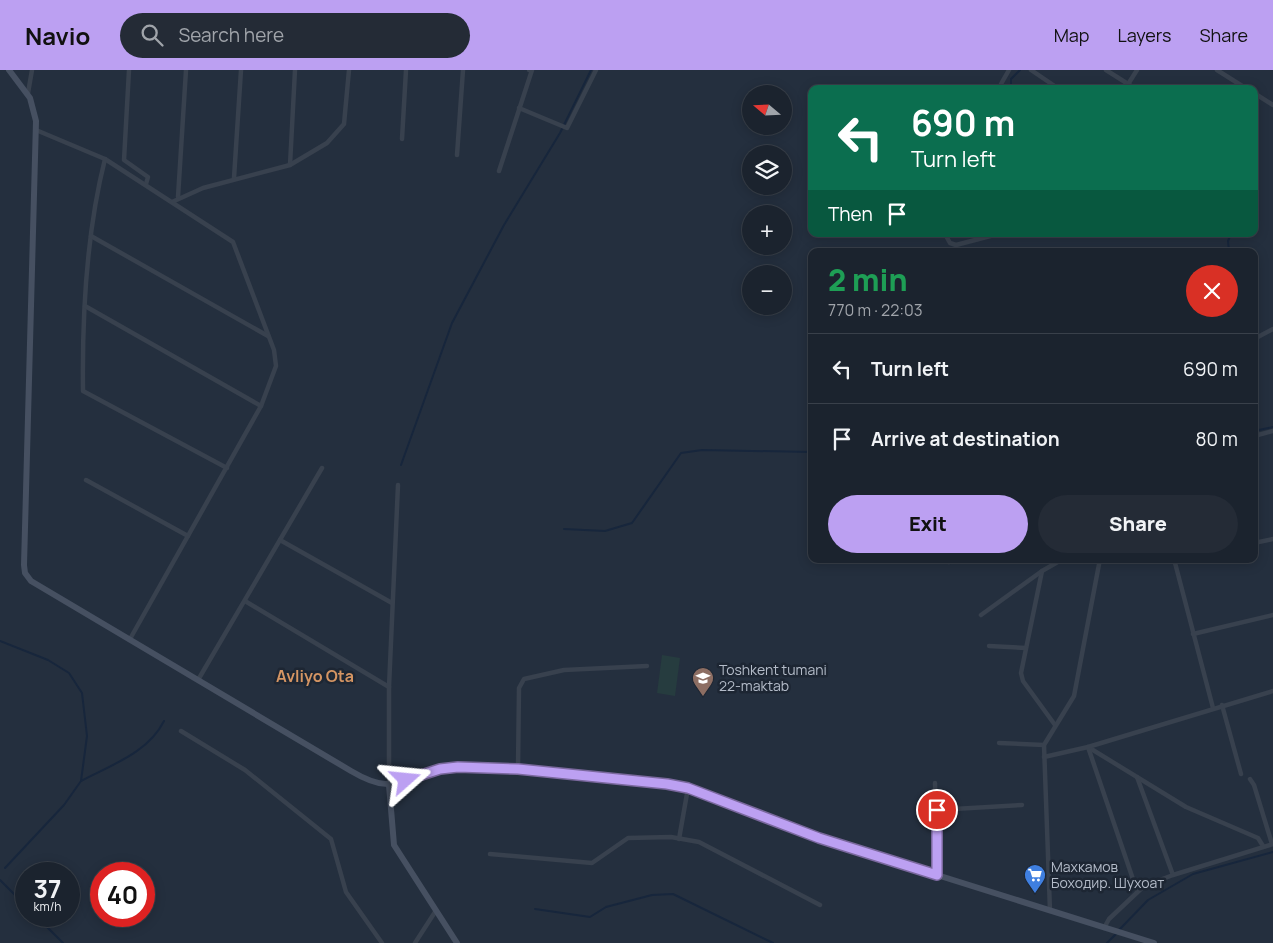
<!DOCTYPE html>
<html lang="en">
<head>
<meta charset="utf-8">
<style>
	:root { --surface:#1b232e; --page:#242b36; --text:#f1f3f6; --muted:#a0a4aa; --line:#39404a; --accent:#bca0f2 }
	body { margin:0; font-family:Manrope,sans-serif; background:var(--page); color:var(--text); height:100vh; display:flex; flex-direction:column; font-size:19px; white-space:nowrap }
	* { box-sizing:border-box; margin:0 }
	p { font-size:16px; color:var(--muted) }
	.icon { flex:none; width:28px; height:28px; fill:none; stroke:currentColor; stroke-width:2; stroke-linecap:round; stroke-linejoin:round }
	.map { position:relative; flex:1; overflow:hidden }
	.drawer { position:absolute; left:808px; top:178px; width:450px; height:315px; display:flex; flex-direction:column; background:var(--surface); border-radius:10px; box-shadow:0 2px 12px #0003,0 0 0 1px var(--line) }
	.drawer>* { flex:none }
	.banner { position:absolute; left:808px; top:15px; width:450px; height:152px; border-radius:10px; box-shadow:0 2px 12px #0003,0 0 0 1px var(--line); background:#0b6e4f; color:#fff; overflow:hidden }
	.needle { width:32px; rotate:289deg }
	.fabs { position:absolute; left:742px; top:15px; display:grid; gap:10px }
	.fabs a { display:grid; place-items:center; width:50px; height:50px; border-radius:50%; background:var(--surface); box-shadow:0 2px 12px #0003,0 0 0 1px var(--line); font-size:25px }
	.speed { position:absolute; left:15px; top:792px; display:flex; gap:10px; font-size:25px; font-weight:700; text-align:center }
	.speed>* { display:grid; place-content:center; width:65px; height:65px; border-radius:50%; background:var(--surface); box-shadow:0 2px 12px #0003,0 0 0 1px var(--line); line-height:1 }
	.speed small { font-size:12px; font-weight:400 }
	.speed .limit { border:8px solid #d22; background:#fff; color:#111 }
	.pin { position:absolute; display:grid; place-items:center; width:42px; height:42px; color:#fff; margin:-21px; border:2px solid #fff; border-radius:50%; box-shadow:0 1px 5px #0007 }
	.me { position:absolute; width:55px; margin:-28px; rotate:72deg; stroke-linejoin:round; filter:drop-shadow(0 0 4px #0008) }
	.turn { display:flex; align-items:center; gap:18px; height:105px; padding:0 20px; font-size:22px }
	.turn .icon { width:65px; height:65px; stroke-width:2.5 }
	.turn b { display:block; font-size:35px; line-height:42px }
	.then { display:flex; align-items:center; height:48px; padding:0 20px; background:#0003; gap:10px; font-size:19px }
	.round { display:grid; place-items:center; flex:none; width:52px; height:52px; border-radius:26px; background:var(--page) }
	.headline { display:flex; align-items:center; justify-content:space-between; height:85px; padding:0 20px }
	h1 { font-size:30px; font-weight:800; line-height:38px; color:#1e9e55 }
	.primary-button { display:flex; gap:10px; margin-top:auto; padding:10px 20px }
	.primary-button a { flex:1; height:58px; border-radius:30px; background:var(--accent); color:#111; font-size:20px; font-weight:800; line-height:58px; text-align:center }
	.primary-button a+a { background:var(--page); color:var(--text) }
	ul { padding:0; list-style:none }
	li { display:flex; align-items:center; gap:15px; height:70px; padding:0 20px; border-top:1px solid var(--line) }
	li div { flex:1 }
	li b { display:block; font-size:19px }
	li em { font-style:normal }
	header { display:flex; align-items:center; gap:30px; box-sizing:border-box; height:70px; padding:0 25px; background:var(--accent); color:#111 }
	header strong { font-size:24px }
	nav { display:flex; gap:28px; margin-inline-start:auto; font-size:18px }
	.search { width:350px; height:45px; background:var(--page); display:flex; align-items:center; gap:12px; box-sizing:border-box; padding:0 18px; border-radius:28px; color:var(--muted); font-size:19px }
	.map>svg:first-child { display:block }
	.green { fill:#263c3f }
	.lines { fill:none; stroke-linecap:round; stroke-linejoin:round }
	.stream { stroke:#17263c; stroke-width:2 }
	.street { stroke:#38414e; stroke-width:4.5 }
	.secondary { stroke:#465061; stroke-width:6 }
	.route-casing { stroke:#7a689d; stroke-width:12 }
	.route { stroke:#bca0f2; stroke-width:9 }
	.labels { text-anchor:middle; stroke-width:5; stroke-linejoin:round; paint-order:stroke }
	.poi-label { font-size:14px; fill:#b4bcc9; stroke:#1d2633; text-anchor:start }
	.quarter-label { font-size:16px; font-weight:bold; fill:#d59563; stroke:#1d2633 }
</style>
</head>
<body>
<header>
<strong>Navio</strong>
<div class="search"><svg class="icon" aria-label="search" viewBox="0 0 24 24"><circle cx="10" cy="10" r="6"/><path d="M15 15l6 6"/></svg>Search here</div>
<nav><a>Map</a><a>Layers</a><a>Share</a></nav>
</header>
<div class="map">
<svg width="1273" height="873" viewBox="0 0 1273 873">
	<rect width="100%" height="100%" fill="#242f3e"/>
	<polygon class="green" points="662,585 680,588 675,626 657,623"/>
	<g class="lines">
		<g class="stream">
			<polyline points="1011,19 1011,9 1020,0"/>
			<polyline points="1254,80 1257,86 1254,120"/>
			<polyline points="1229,181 1228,171 1231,164"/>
			<polyline points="1254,361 1273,357"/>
			<polyline points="401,395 452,253 504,155 560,63 591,0"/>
			<polyline points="564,459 605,461 632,453 681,383 702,380 811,382"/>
			<polyline points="0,571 48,590 69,603 82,623 87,666 81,711 64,735 5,798"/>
			<path d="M81 711C111 695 148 683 164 651"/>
			<polyline points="0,810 26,836"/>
			<polyline points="535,839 590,847 606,837 652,825 673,824 773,873"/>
			<polyline points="36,846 63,873"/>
			<polyline points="1119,860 1148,830 1193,804 1273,782"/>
			<polyline points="1107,873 1116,864"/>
		</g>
		<g class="street">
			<polyline points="129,0 124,90 148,107 146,114"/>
			<polyline points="1031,0 1059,19"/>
			<polyline points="1106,0 1136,19"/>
			<polyline points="1217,0 1247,19"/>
			<polyline points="1003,19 1001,14 1009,0"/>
			<polyline points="1125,19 1137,0"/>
			<polyline points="28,23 32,0"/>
			<polyline points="1254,23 1273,35"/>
			<polyline points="519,38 567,58 596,0"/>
			<polyline points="36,60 105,89 233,172 274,280 276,296 261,336 130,569"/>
			<polyline points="402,69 406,0"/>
			<polyline points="457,85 463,0"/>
			<path d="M105 89C86 164 82 244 83 321L227 398"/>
			<polyline points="290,95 295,0"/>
			<polyline points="499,101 532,0 529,0"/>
			<polyline points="234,108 241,0"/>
			<polyline points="178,127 186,0"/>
			<polyline points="172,132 203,118 290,95 327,73 344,54 349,0"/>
			<polyline points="945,164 950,173 956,175 998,164"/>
			<polyline points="91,166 268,266"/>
			<polyline points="85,236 261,336"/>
			<polyline points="1254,269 1273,259"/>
			<polyline points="1254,366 1273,361"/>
			<polyline points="86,410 188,466"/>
			<polyline points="280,470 392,533"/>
			<polyline points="1254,473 1273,469"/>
			<polyline points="1174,489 1213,638"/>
			<polyline points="949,492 954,489"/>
			<polyline points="1175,492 1189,489"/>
			<polyline points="1042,501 1021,603 1023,611 1055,655"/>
			<polyline points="245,531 389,617"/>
			<polyline points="981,545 1042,501 1063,489"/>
			<polyline points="1193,564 1273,545"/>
			<polyline points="989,576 1026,578"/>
			<polyline points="198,610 322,398"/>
			<polyline points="1222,635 1241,704"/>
			<polyline points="181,661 245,700 331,769 346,822 382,873"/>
			<polyline points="999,673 1044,675"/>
			<polyline points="1088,677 1186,737 1258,768 1263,776"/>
			<polyline points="1088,677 1137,821"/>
			<polyline points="1044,687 1088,677 1273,621"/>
			<polyline points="518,699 519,618 524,609 564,600 647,596"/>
			<polyline points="1137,707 1173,805"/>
			<polyline points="1250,709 1254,715 1272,774"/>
			<polyline points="935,713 937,805"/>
			<polyline points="389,715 389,617 398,415"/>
			<polyline points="937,740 1022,735"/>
			<polyline points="679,769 688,718"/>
			<polyline points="490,784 592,793 628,768 671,767 699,772 820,835"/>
			<polyline points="1050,841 1044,675 1074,626 1100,489"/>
			<polyline points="1104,858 1109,849 1144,816 1173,805 1273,774"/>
			<polyline points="415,873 435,842"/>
		</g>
		<g class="secondary">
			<path d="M9 0 30 28 36 51 24 495 25 503 31 511 351 701C395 727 398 707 440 699 460 695 481 698 501 699 556 701 612 707 667 714L688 718 819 768 1154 873"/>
			<polyline points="389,715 394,775 457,873"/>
		</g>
	</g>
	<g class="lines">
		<g class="route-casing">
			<polyline id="route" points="406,710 440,699 458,697 518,699 667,714 688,718 819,768 937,805 937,740"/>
		</g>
		<use href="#route" class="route"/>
	</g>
	<defs>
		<g id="school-pin" transform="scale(1.125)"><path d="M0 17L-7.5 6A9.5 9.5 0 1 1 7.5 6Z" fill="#8d6e63" stroke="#1d2633"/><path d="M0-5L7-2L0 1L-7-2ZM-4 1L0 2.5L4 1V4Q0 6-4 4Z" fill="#fff"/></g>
		<g id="supermarket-pin" transform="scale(1.125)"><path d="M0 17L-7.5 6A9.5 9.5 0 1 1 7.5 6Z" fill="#3f7fe0" stroke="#1d2633"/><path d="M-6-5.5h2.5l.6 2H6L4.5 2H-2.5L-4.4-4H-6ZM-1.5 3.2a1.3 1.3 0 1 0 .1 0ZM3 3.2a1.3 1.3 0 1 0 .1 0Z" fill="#fff"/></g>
	</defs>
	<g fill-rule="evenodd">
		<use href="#school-pin" x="703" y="608"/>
		<use href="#supermarket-pin" x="1035" y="805"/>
	</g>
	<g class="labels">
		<g class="poi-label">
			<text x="719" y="605">Toshkent tumani<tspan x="719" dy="16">22-maktab</tspan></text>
			<text x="1051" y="802">Махкамов<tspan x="1051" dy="16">Боходир. Шухоат</tspan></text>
		</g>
		<g class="quarter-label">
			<text x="315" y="612">Avliyo Ota</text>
		</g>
	</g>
</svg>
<div class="fabs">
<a><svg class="needle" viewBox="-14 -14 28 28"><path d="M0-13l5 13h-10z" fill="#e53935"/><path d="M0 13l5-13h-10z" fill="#a0a4aa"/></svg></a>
<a><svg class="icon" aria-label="layers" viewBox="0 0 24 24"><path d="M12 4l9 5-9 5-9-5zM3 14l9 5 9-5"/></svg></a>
<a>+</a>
<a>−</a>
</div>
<div class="speed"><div>37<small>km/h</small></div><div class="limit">40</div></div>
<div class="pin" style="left:937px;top:740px;background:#d93025"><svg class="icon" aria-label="arrive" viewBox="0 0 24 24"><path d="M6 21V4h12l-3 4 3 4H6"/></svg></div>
<svg class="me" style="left:406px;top:710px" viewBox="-20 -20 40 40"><path d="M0-17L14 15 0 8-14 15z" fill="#bca0f2" stroke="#fff" stroke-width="4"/></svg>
<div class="banner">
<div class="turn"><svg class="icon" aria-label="left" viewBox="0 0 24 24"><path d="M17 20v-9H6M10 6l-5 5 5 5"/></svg><div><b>690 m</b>Turn left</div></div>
<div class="then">Then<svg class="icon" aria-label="arrive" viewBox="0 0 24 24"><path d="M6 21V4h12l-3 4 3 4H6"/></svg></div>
</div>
<section class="drawer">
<div class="headline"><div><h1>2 min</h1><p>770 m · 22:03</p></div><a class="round" style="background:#d93025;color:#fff"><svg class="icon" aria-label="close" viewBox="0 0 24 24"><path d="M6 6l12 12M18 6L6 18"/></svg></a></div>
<ul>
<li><svg class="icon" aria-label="left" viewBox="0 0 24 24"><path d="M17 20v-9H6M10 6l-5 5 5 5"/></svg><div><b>Turn left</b></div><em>690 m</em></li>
<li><svg class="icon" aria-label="arrive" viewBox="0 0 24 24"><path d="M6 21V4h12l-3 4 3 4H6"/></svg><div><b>Arrive at destination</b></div><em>80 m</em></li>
</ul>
<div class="primary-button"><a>Exit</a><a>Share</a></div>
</section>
</div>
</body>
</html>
